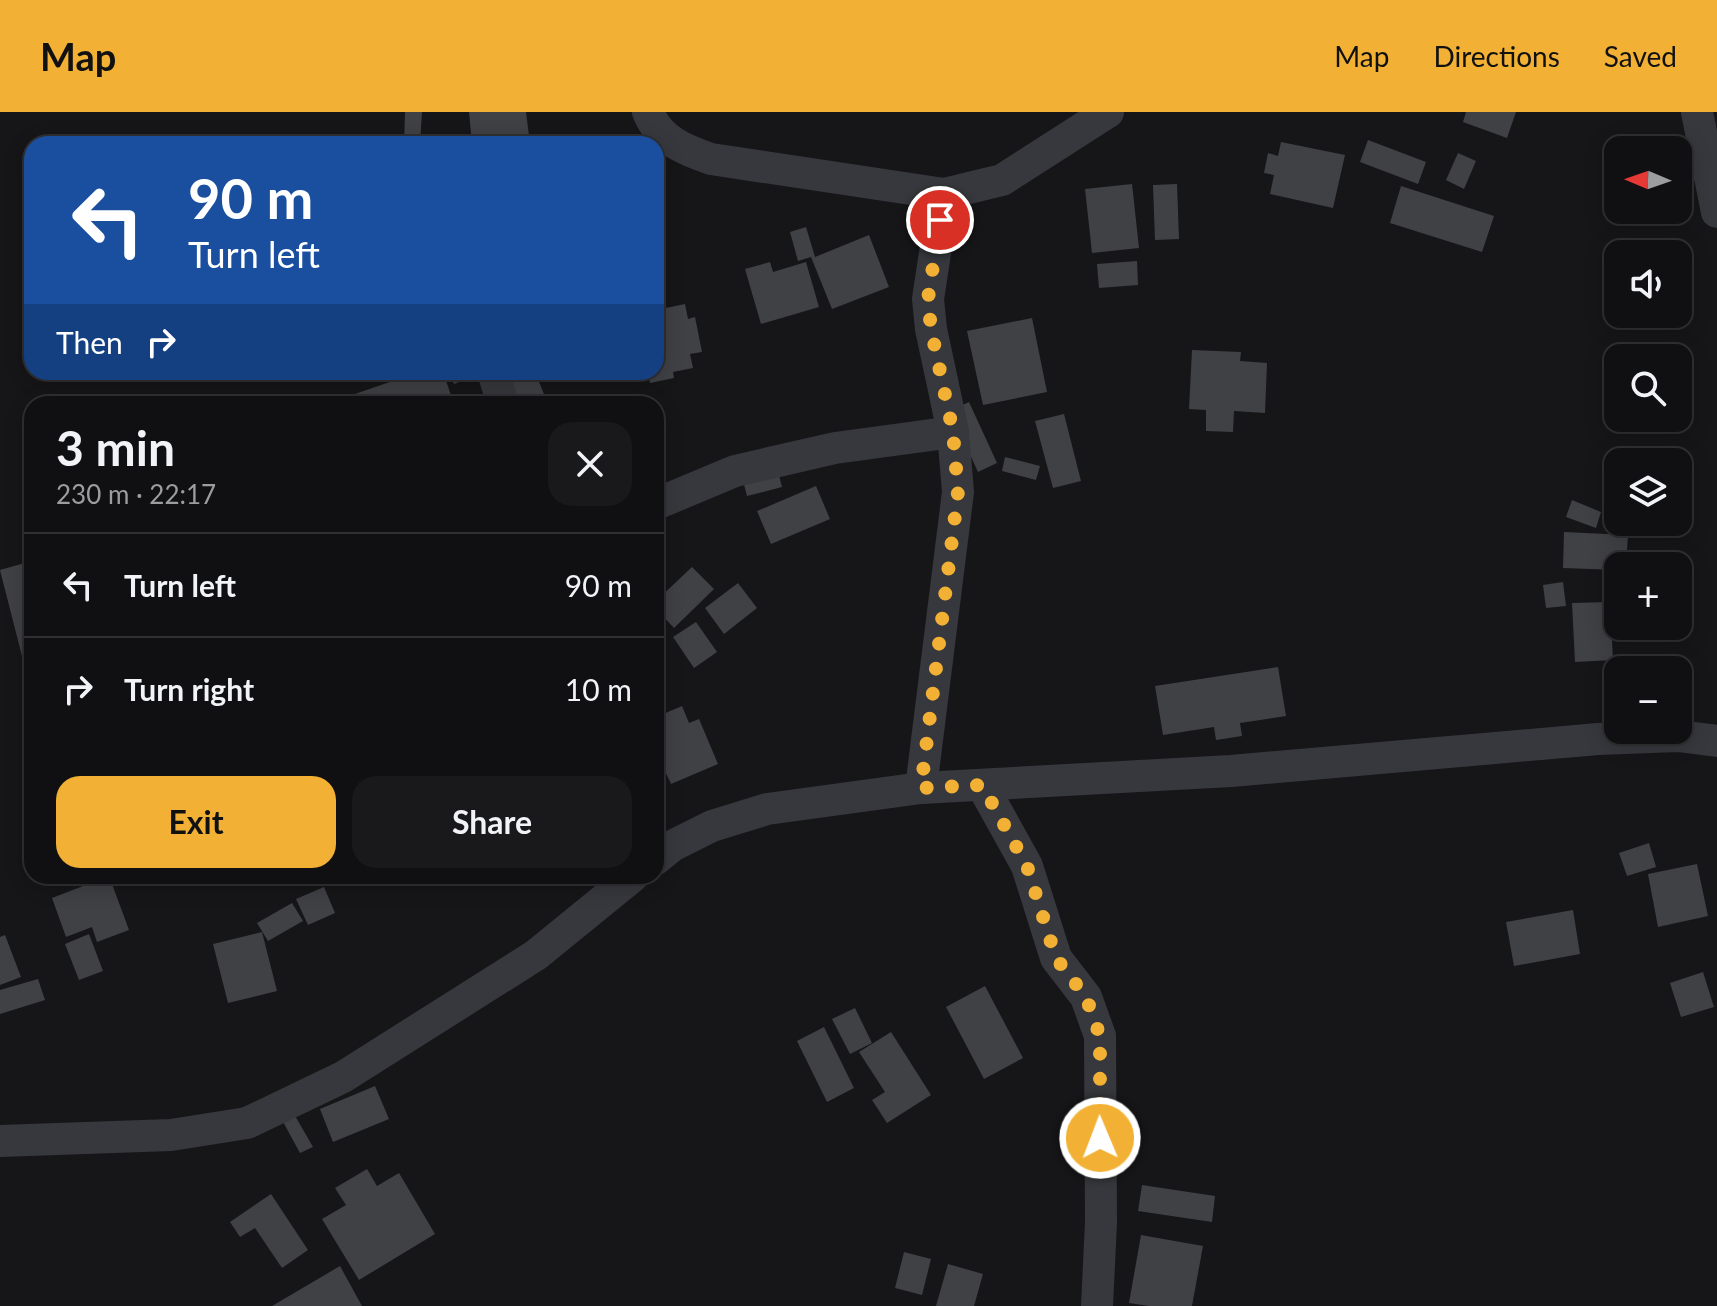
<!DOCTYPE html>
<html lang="en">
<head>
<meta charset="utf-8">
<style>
	:root { --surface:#101012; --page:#19191b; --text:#f1f3f6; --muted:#9c9d9f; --line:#303032; --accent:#f2b134 }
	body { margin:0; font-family:Lato,sans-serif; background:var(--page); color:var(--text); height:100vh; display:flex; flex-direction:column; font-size:30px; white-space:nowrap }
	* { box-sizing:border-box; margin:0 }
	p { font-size:26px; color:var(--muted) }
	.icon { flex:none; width:44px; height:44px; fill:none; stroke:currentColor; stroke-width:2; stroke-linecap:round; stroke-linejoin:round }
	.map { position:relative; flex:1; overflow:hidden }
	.drawer { position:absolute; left:24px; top:284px; width:640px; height:488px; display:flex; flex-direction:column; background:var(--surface); border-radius:24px; box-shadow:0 4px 20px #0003,0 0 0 2px var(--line) }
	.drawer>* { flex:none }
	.guide { position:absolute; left:24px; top:24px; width:640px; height:244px; border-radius:24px; box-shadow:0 4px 20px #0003,0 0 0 2px var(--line); background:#1a4fa0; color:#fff; overflow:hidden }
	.needle { width:52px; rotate:272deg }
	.tools { position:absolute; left:1604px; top:24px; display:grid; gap:16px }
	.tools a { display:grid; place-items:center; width:88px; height:88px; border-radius:16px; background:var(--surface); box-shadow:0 4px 20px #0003,0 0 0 2px var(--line); font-size:40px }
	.pin { position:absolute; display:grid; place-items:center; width:68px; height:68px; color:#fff; margin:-34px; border:4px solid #fff; border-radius:50%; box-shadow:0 2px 8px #0007 }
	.me { position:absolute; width:88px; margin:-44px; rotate:359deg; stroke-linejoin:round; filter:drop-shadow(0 0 6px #0008) }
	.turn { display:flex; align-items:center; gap:28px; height:168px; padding:0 32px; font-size:36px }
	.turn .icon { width:104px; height:104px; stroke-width:2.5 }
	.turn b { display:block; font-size:56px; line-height:68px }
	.then { display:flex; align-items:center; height:76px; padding:0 32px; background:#0003; gap:16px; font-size:30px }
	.round { display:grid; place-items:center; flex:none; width:84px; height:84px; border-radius:24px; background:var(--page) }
	.head { display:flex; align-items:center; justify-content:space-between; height:136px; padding:0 32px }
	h1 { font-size:48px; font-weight:700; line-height:60px }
	.button { display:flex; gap:16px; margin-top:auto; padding:16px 32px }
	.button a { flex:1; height:92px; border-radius:24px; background:var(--accent); color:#111; font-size:32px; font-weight:700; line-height:92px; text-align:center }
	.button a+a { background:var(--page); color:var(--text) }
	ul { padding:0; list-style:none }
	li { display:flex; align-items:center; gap:24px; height:104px; padding:0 32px; border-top:2px solid var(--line) }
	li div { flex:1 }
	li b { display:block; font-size:30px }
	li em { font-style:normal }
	header { display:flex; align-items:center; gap:48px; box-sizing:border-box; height:112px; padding:0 40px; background:var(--accent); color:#111 }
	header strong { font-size:38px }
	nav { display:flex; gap:44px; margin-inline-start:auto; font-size:28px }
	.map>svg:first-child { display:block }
	.building { fill:#404145 }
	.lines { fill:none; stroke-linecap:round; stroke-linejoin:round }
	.street { stroke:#37383d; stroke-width:32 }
	.route { stroke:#f2b134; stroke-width:14; stroke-dasharray:0 25.2 }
</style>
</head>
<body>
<header>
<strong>Map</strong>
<nav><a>Map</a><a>Directions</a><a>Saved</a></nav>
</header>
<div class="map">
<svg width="1717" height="1194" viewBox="0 0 1717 1194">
	<rect width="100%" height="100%" fill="#161618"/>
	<g class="building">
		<polygon points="405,0 422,0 420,32 404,32"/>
		<polygon points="469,0 526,0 530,32 472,32"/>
		<polygon points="1466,0 1516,0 1507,26 1463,10"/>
		<polygon points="1368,28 1426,50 1418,72 1360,50"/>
		<polygon points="1281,30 1345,43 1333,96 1270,82 1274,63 1264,61 1268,41 1278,44"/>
		<polygon points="1458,41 1476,49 1464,77 1446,68"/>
		<polygon points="1132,72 1139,136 1092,141 1085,77"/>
		<polygon points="1177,72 1179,127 1155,128 1153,73"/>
		<polygon points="1401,74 1494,104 1482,140 1390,111"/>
		<polygon points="806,115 815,145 869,123 889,175 832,197 811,145 798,149 790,120"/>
		<polygon points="1137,149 1138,173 1099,176 1097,152"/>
		<polygon points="770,150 773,160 806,150 819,195 761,212 745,157"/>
		<polygon points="685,192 688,207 695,205 702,240 690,242 693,256 673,260 674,266 650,271 648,260 656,260 656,198"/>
		<polygon points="1032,206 1047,280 983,293 967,219"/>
		<polygon points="1192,238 1241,240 1240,249 1267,251 1265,301 1234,299 1233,320 1206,319 1206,298 1189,297"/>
		<polygon points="419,260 443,260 454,292 352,292 349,284"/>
		<polygon points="449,260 468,260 470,266 454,272"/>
		<polygon points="527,260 535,260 548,292 518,292 508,268"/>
		<polygon points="969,290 997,351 978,360 950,299"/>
		<polygon points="1064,302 1081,369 1053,376 1035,309"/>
		<polygon points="1005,345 1040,354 1036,368 1002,359"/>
		<polygon points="776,352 782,375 747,384 741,361"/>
		<polygon points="816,374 830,407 771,432 757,399"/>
		<polygon points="1572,388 1601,400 1596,416 1566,405"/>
		<polygon points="1564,420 1628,423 1626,454 1618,454 1618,458 1563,456"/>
		<polygon points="32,449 32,550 24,552 0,458"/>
		<polygon points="692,455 714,477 674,516 656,497 656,489"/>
		<polygon points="1563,470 1566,494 1546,496 1543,473"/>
		<polygon points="738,471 757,496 724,522 705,496"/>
		<polygon points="1610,490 1613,548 1575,550 1572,491"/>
		<polygon points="696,510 717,540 694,556 673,525"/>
		<polygon points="1278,555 1286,604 1240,611 1242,624 1216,628 1214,615 1163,623 1155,574"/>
		<polygon points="682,594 689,611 699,607 718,652 671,672 664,657 656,661 656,605"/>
		<polygon points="1649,731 1656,755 1627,764 1619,741"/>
		<polygon points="1697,752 1708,804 1658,815 1648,762"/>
		<polygon points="109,764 129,818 97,830 92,815 66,825 52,786"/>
		<polygon points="324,775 335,801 308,813 296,787"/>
		<polygon points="292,791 303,809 268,829 257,811"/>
		<polygon points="1573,798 1580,842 1514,854 1506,810"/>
		<polygon points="262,820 277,879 228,891 213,832"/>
		<polygon points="89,822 103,859 79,868 65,832"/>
		<polygon points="5,823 21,865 0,873 0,825"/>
		<polygon points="1703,860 1714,895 1681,905 1670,871"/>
		<polygon points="38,867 45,888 0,902 0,878"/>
		<polygon points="985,874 1023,946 984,967 946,895"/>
		<polygon points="855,896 872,931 850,942 832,907"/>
		<polygon points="824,915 854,976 827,990 797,929"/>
		<polygon points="891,920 931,983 887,1011 872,988 885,980 859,940"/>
		<polygon points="375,974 389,1007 333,1030 320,997"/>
		<polygon points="294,1002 313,1035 300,1041 282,1008"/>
		<polygon points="367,1057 377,1074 399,1061 435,1122 359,1168 322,1107 346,1093 335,1076"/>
		<polygon points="1142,1073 1215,1084 1212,1110 1138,1099"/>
		<polygon points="271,1082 308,1138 282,1156 255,1116 240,1125 230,1110"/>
		<polygon points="1141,1123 1203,1134 1192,1194 1149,1194 1129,1191"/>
		<polygon points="904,1140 931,1147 922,1183 895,1176"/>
		<polygon points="948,1152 983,1162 974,1194 936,1194"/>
		<polygon points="340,1154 362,1194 272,1194"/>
	</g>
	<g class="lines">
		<g class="street">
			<path d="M648 0C659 28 685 38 711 47L944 82 1002 68 1108 0"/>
			<polyline points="1697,0 1717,100"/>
			<polyline points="493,260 503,292"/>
			<polyline points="656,392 735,359 835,336 953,320"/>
			<polyline points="982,673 1027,754 1056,846 1086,885 1100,924 1101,1110 1097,1194"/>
			<polyline points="921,676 958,380 953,320 931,217 928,187 944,82"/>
			<polyline points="656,747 672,734 712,714 767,697 921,676 1231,659 1598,627 1678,624 1717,629"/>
			<polyline points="0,1029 171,1023 247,1011 343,965 536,843 633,764"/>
		</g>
	</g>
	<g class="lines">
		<polyline class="route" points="940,108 928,187 931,217 953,320 958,380 921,676 982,673 1027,754 1056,846 1086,885 1100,924 1100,1026"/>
	</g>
</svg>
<div class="tools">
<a><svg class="needle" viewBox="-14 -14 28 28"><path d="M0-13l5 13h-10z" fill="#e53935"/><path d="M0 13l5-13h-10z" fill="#9c9d9f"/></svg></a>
<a><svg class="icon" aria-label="sound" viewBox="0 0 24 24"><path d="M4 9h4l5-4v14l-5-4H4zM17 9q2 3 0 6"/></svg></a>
<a><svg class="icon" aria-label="search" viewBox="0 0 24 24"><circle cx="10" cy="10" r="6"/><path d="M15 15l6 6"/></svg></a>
<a><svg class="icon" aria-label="layers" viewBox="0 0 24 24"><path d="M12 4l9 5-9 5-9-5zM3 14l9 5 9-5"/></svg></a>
<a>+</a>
<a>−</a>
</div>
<div class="pin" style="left:940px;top:108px;background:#d93025"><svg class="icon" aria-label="arrive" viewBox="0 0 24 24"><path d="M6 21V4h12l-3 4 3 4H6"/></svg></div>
<svg class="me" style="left:1100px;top:1026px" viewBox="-20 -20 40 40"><circle r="17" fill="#f2b134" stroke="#fff" stroke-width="3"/><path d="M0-11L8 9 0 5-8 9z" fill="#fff"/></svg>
<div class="guide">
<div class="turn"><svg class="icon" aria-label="left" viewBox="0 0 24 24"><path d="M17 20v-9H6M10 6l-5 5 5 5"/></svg><div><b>90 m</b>Turn left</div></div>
<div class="then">Then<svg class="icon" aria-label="right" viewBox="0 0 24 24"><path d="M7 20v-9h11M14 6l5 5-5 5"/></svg></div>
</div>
<section class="drawer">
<div class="head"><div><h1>3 min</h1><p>230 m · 22:17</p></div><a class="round"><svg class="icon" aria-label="close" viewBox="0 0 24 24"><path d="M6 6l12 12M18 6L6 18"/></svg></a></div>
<ul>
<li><svg class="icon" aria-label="left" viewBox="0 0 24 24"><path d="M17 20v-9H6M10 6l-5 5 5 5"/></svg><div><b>Turn left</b></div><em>90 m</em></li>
<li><svg class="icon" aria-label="right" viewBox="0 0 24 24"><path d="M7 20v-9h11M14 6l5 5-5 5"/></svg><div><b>Turn right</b></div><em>10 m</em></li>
</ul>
<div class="button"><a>Exit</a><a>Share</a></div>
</section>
</div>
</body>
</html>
